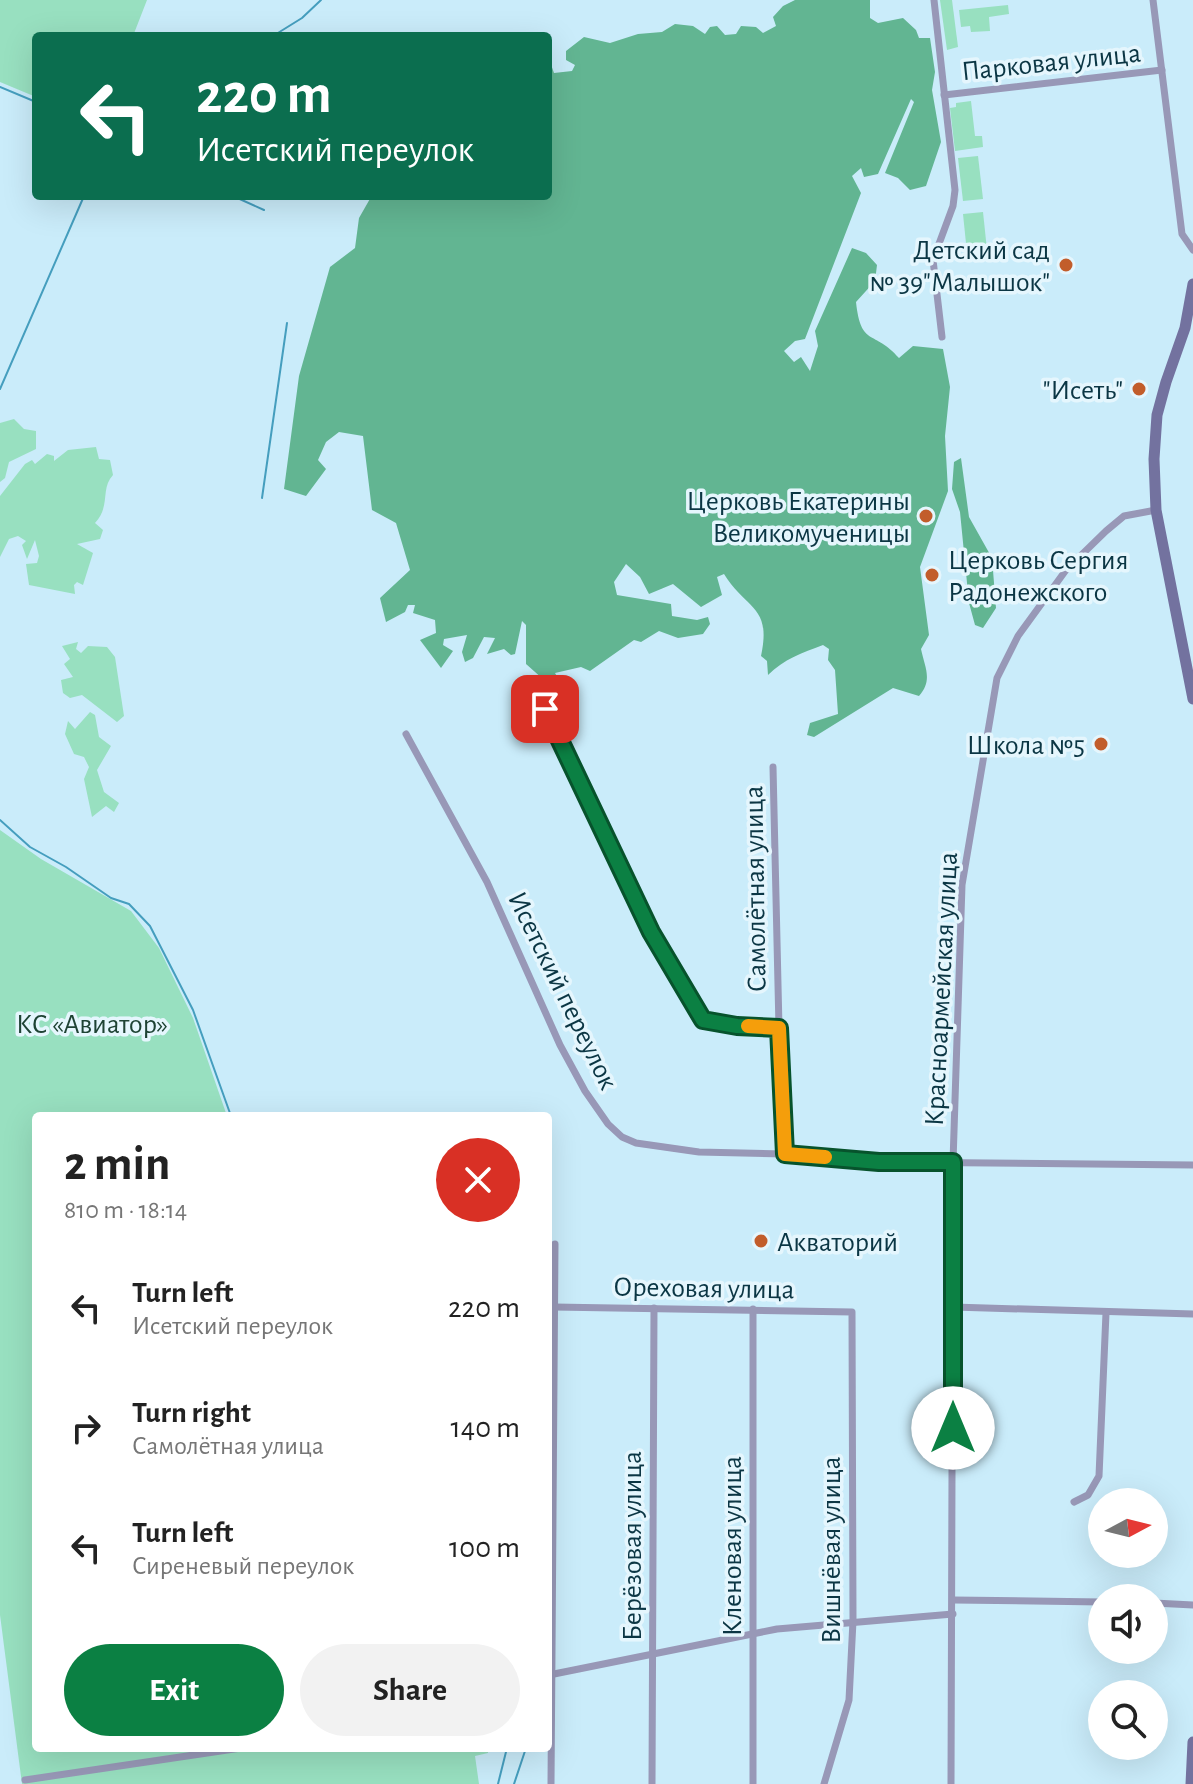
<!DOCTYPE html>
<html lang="en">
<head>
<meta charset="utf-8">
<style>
	:root { --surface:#fff; --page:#f2f2f2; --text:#222; --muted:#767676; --accent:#0b8043 }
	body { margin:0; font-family:"Alegreya Sans",sans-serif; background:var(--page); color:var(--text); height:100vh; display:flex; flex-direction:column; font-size:30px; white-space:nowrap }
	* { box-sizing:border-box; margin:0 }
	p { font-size:26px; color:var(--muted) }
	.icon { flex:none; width:44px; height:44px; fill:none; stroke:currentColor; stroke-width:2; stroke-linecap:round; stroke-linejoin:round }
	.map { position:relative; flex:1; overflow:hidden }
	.details { position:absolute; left:32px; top:1112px; width:520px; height:640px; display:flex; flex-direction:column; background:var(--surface); border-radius:8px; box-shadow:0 8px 32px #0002 }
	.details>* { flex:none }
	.banner { position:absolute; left:32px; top:32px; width:520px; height:168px; border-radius:8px; box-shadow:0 8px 32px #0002; background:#0b6e4f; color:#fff; overflow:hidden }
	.needle { width:52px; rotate:83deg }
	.buttons { position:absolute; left:1088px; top:1488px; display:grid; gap:16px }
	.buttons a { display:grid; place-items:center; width:80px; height:80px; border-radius:50%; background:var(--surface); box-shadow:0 8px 32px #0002; font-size:40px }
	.pin { position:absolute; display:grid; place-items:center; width:68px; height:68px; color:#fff; margin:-34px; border-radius:16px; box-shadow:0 4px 12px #0006 }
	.me { position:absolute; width:88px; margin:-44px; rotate:0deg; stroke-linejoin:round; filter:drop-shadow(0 0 6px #0008) }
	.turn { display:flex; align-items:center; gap:28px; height:168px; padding:0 32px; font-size:36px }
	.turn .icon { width:104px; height:104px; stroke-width:2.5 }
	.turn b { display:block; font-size:56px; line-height:68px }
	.round { display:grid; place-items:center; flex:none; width:84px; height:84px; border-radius:42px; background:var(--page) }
	.overview { display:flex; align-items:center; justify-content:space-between; height:136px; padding:0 32px }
	h1 { font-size:48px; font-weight:700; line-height:60px }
	.action { display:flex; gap:16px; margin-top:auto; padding:16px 32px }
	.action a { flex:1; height:92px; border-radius:48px; background:var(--accent); color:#fff; font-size:32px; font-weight:700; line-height:92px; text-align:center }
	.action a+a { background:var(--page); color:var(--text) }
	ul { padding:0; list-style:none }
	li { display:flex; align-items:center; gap:24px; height:120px; padding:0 32px }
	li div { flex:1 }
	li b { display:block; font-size:30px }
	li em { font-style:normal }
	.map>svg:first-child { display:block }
	.green { fill:#98e0c0 }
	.forest { fill:#62b592 }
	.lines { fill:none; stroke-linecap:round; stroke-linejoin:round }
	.stream { stroke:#459ebe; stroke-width:2 }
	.street { stroke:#9898b7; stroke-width:7 }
	.secondary { stroke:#73729f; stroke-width:11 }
	.route-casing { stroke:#07532c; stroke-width:20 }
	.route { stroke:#0b8043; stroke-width:14 }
	.slow { stroke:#f59e0b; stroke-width:14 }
	.poi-dot { fill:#c25d2b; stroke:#e5f6fd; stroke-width:3 }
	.labels { text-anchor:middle; stroke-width:7; stroke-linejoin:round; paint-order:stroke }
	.street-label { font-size:28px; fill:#0b3644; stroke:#e5f6fd }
	.poi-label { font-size:28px; fill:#0b3644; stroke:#e5f6fd; text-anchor:end }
	.park-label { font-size:28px; fill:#1e4334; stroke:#e5f6fd }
</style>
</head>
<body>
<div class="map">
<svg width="1193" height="1784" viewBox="0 0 1193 1784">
	<rect width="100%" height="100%" fill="#caecfa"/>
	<g class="green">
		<polygon points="0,0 147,0 133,36 36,36 36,97 0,82"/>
		<polygon points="940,0 952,0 958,47 947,50"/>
		<polygon points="1008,5 1009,14 989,17 990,31 971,32 970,26 961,27 959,10"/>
		<polygon points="971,101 975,136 982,136 983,147 955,151 950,108 956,107 956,103"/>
		<polygon points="978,156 983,199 963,201 958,158"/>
		<polygon points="983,212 987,250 967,253 963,214"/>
		<polygon points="14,419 24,429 36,431 36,449 9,462 5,478 0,482 0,423"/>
		<path d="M96 447 99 459 110 460 113 475C100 489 111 506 95 523L103 530 100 539 77 544 93 553 83 585 77 582 74 585 75 594 29 585 26 564 37 563 39 556 35 540 27 559 22 545 26 541 18 536 9 539 0 557V496L25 464 32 460 35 464 47 454 54 456V461L68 450Z"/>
		<polygon points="78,642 76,649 81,653 88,646 107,647 115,657 124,716 117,722 82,695 70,698 63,693 61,680 73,677 64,664 70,659 62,646"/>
		<polygon points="90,712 95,715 99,737 111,746 97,770 104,792 119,803 114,812 106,806 92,817 84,779 89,767 84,757 74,754 65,734 68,721 75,729"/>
		<polygon points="0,830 41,859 131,911 159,948 193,1018 227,1116 36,1116 36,1748 488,1748 488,1753 475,1756 479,1784 22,1784 0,1615"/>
	</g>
	<g class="forest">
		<path d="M795 0H870V18L878 23 903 18 916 30 919 38H930L935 72 932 90 941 142 926 186 910 190 898 178 885 173 914 102 911 99 878 174 864 177 861 168 852 176 861 193 805 339 795 341 784 351 794 362 801 357 810 371 818 346 815 331 852 248 866 253 877 265 875 281 856 302C861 348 874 329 899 358L913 346 943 349 950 387 945 436 948 491 920 567 929 635 921 649C925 668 933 680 919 696L893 688 814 737 807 735 810 723 838 714 835 670 828 660 829 649 823 645C802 653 784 659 768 675L767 661 761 656C772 605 746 610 724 574L717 577 722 595 701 607 673 584 649 594 640 577 626 564 614 582 617 595 671 604 672 616 697 620 708 617 710 624 703 634 678 638 659 631 641 642 634 640 590 671 581 667 555 673 562 685 579 687 561 695 526 664V625L522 621 515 654 511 655 504 649 487 654 495 638 484 637 473 658 465 662 462 652 467 635 444 639 443 645 453 651 441 668 420 640 436 633 435 620 413 613 415 605H408L405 612 386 622 380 598 410 570 396 523 372 510 363 436 339 432 326 442 318 460 326 469 306 496 284 489 299 376 330 267 355 248 359 218 371 197 548 196V56L554 73 572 71 575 65 566 60V51L584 37 610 43 638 34 662 32 675 24 693 26 705 34 710 27 717 26 725 35 736 34 741 26 756 27 763 33 776 26 773 17 783 6Z"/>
		<polygon points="961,458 969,517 992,558 996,608 983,628 975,625 969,603 960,512 952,489 954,462"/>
	</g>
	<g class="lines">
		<g class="stream">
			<polyline points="273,36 302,18 321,0"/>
			<polyline points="0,87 36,102"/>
			<polyline points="233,196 264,210"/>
			<polyline points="0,389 84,196"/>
			<polyline points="262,498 287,323"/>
			<polyline points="0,820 30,847 66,867 111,898 129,904 150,926 193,1010 231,1116"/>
			<polyline points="498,1784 507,1748"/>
			<polyline points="514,1784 526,1748"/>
		</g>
		<g class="street">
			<polyline points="934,0 955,190 953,206 933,260 942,337"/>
			<polyline points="1153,0 1182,234 1193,250"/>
			<polyline points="944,95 1162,70"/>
			<polyline points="545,709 651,932 703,1020 737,1026 779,1028"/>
			<polyline points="406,734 487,882 560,1045 585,1091 608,1124 622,1137 636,1143 699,1152 785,1154 879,1162 1193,1165"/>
			<polyline points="773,767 779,1028 785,1154"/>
			<polyline points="554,1307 852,1312 853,1621 849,1700 824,1784"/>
			<polyline points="953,1307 1193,1314"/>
			<polyline points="1074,1502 1088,1495 1099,1476 1106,1313"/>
			<polyline points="953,1600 1102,1602"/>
			<polyline points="1154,1603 1193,1605"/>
			<polyline points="549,1675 777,1629 953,1614"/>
			<polyline points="25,1780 241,1748"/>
			<polyline points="551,1784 555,1244"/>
			<polyline points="652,1784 654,1308"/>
			<polyline points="753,1784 753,1309"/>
			<polyline points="951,1784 953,1162 962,885 997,678 1018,636 1066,570 1106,531 1124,516 1156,510"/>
		</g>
		<g class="secondary">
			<polyline points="1193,284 1185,328 1166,382 1157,415 1154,459 1156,510 1193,699"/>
			<polyline points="1191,1784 1193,1742"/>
		</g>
	</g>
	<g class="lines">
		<g class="route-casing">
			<polyline id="route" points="545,709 651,932 703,1020 737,1026 779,1028 785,1154 879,1162 953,1162 953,1428"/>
		</g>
		<use href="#route" class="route"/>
		<polyline class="slow" points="748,1026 779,1028 785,1154 825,1157"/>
	</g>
	<g class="poi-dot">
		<circle cx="1066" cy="265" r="8"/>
		<circle cx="1139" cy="389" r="8"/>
		<circle cx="926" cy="516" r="8"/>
		<circle cx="932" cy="575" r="8"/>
		<circle cx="1101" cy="744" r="8"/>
		<circle cx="761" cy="1241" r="8"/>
	</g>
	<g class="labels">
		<g class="street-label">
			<text transform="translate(1051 61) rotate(-6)" y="10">Парковая улица</text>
			<text transform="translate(754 889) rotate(-91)" y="10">Самолётная улица</text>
			<text transform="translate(940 989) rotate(-87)" y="10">Красноармейская улица</text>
			<text transform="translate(564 990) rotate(64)" y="10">Исетский переулок</text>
			<text transform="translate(704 1287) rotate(1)" y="10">Ореховая улица</text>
			<text transform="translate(631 1546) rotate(-90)" y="10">Берёзовая улица</text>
			<text transform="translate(731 1546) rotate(-90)" y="10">Кленовая улица</text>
			<text transform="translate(830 1550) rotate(-90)" y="10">Вишнёвая улица</text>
		</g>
		<g class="poi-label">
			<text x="1050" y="259">Детский сад<tspan x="1050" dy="32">№ 39"Малышок"</tspan></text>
			<text x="1123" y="399">"Исеть"</text>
			<text x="910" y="510">Церковь Екатерины<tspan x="910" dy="32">Великомученицы</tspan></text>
			<text x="948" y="569" text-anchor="start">Церковь Сергия<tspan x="948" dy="32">Радонежского</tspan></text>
			<text x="1085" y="754">Школа №5</text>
			<text x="777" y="1251" text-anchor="start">Акваторий</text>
		</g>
		<g class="park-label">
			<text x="92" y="1033">КС «Авиатор»</text>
		</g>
	</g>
</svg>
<div class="buttons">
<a><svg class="needle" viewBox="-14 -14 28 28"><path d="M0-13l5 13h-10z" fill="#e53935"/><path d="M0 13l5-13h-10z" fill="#767676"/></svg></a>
<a><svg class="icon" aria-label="sound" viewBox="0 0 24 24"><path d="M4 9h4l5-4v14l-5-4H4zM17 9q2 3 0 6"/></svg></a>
<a><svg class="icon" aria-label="search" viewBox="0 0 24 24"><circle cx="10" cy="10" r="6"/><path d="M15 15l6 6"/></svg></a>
</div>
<div class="pin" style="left:545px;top:709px;background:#d93025"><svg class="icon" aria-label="arrive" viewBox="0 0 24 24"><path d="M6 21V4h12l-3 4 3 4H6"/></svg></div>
<svg class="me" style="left:953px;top:1428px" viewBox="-20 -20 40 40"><circle r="19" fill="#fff"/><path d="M0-13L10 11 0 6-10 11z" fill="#0b8043"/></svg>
<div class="banner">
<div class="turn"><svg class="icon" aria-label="left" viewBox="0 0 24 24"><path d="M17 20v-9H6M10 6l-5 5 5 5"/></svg><div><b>220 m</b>Исетский переулок</div></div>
</div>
<section class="details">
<div class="overview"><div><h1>2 min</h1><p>810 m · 18:14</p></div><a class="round" style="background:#d93025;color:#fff"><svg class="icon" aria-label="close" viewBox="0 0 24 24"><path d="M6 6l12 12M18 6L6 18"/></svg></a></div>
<ul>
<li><svg class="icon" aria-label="left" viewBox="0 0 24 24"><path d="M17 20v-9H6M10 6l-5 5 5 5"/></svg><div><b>Turn left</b><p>Исетский переулок</p></div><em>220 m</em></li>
<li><svg class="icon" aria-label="right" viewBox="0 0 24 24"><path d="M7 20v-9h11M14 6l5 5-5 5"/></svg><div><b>Turn right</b><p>Самолётная улица</p></div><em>140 m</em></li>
<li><svg class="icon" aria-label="left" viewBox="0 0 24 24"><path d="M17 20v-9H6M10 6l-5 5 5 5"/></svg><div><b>Turn left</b><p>Сиреневый переулок</p></div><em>100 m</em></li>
</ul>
<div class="action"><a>Exit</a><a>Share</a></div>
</section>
</div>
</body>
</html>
